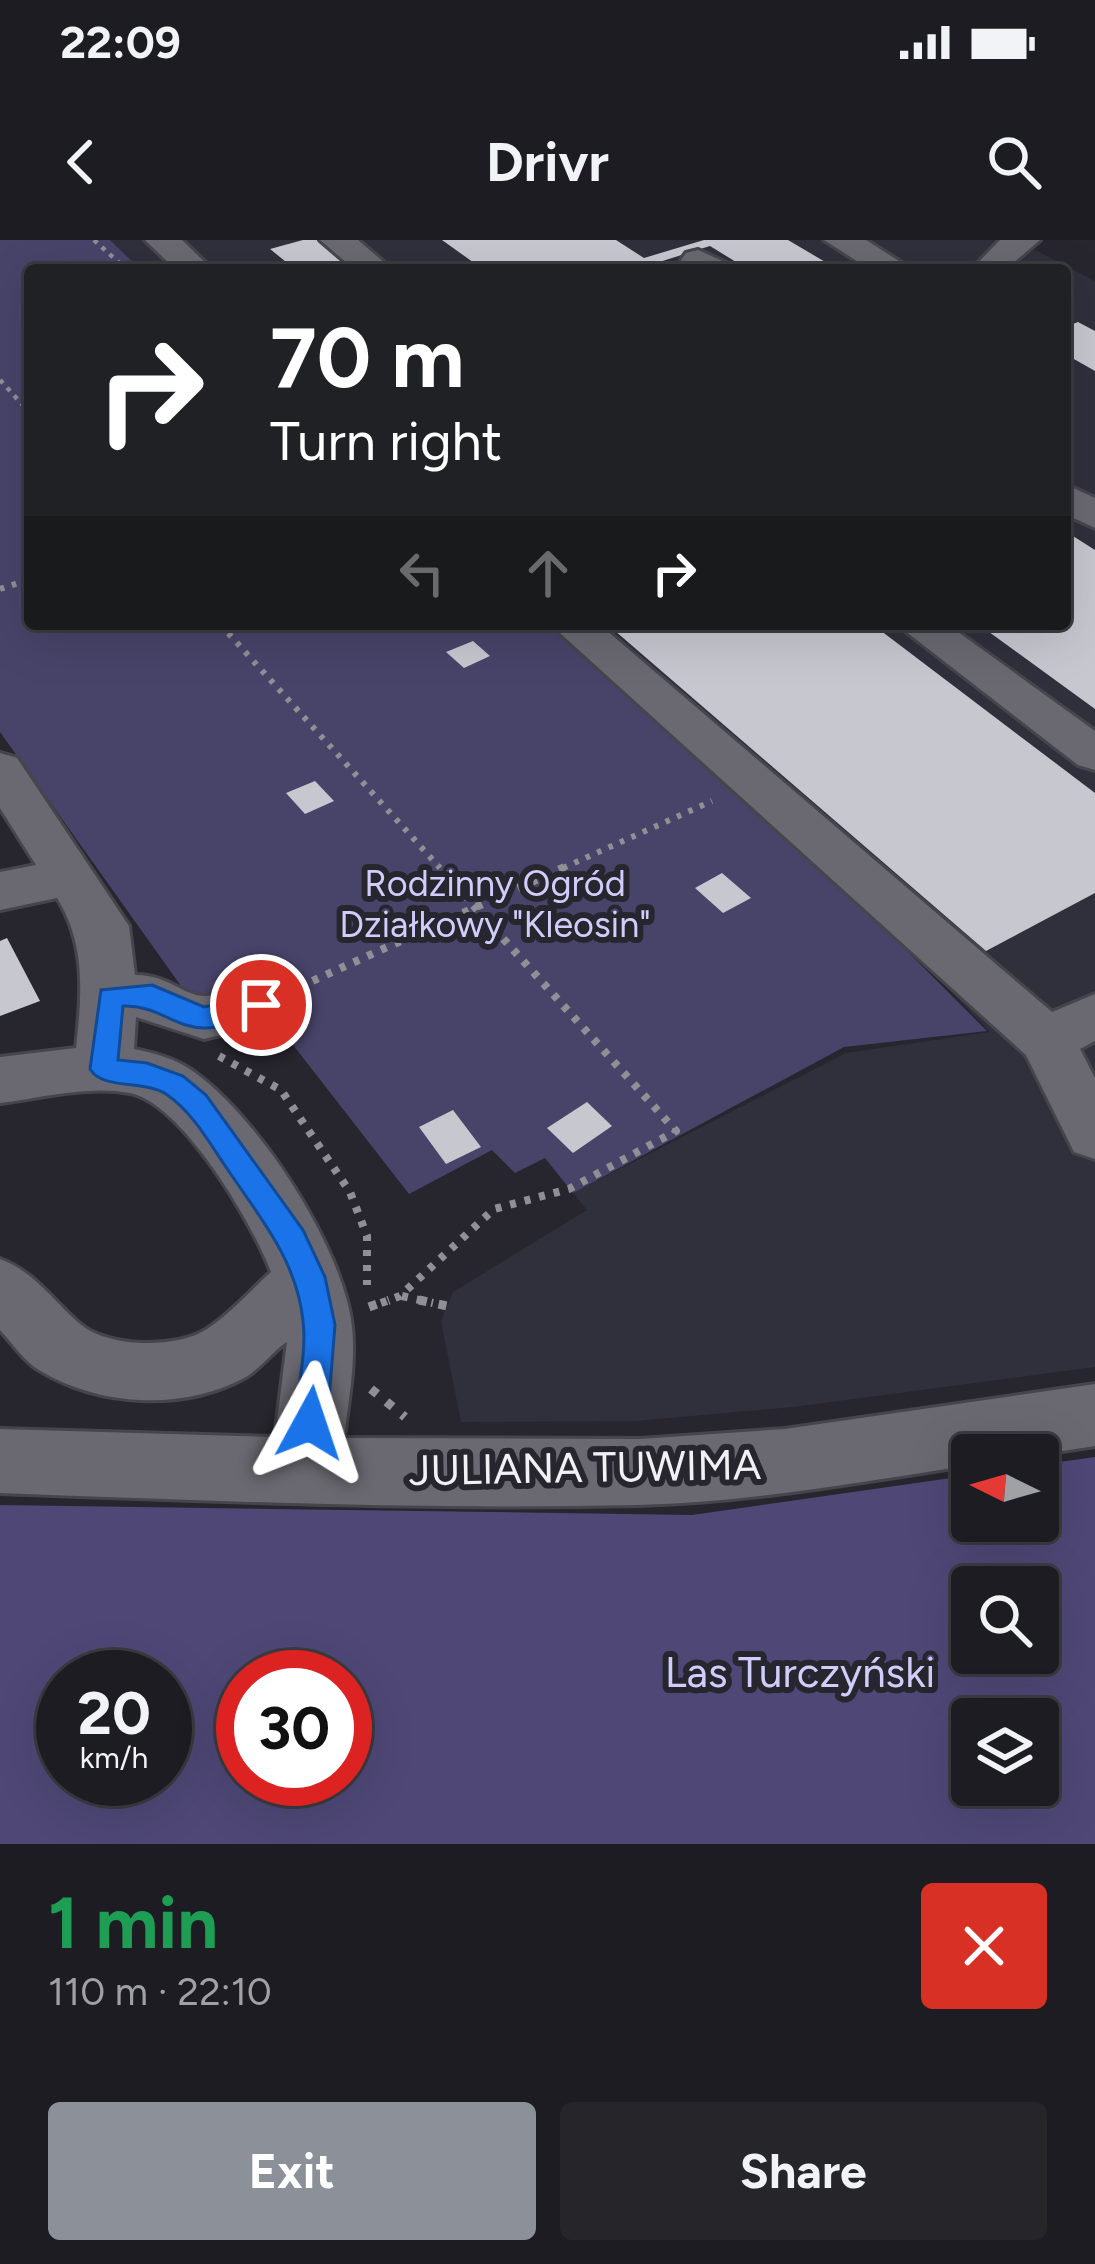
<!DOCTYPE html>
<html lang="en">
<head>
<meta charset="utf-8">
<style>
	:root { --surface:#1d1c22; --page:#25252a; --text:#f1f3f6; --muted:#a0a1a5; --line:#3b3a40; --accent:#8c9099 }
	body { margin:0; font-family:Figtree,sans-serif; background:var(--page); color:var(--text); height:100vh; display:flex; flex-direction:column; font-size:45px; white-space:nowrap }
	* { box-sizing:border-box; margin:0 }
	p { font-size:39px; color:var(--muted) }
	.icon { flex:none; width:66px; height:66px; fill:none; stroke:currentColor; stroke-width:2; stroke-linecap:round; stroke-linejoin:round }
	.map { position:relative; height:1604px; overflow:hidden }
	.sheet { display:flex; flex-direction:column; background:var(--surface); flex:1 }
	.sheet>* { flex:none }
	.guide { position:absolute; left:24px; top:24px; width:1047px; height:366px; border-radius:12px; box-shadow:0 12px 48px #0002,0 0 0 3px var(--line); background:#202124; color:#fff; overflow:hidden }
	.needle { width:78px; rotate:275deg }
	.buttons { position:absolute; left:951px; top:1194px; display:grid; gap:24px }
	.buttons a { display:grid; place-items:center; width:108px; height:108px; border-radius:12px; background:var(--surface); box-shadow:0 12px 48px #0002,0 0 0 3px var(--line); font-size:60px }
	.speed { position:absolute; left:36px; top:1410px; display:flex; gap:24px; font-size:60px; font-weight:700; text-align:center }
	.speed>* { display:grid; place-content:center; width:156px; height:156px; border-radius:50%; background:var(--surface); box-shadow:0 12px 48px #0002,0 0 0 3px var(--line); line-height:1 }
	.speed small { font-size:30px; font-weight:400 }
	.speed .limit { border:18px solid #d22; background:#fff; color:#111 }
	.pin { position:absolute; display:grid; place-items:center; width:102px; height:102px; color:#fff; margin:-51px; border:6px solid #fff; border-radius:50%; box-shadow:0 3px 12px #0007 }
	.me { position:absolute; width:132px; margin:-66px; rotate:5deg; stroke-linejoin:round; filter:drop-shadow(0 0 9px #0008) }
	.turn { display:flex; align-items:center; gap:42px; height:252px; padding:0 48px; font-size:54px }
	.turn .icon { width:156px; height:156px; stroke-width:2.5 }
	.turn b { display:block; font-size:84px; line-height:102px }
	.lanes { display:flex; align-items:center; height:114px; padding:0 48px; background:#0003; justify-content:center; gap:60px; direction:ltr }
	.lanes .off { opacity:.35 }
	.round { display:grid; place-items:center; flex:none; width:126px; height:126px; border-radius:12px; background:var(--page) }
	.summary { display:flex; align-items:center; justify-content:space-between; height:204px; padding:0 48px }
	h1 { font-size:72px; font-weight:700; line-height:90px; color:#1e9e55 }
	.cta { display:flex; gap:24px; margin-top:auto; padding:24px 48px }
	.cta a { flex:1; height:138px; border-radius:12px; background:var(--accent); color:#fff; font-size:48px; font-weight:700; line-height:138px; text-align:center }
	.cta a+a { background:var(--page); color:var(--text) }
	.status { display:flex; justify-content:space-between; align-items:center; height:84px; padding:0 60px; background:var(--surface); direction:ltr }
	.status svg { height:33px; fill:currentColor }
	header { display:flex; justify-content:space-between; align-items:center; height:156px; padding:0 48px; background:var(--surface); font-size:54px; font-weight:700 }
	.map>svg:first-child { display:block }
	.built { fill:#302f3c }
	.green { fill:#484369 }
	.forest { fill:#4f4877; fill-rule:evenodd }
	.building { fill:#c7c7d0 }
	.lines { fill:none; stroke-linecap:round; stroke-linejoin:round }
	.minor-casing { stroke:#46454c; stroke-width:6 }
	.path-far3 { stroke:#8f8f95; stroke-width:4.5; stroke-dasharray:4.5 6; stroke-linecap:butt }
	.path-far2 { stroke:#8f8f95; stroke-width:6; stroke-dasharray:4.5 8; stroke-linecap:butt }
	.path-far1 { stroke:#8f8f95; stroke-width:8; stroke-dasharray:6 9; stroke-linecap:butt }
	.path { stroke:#8f8f95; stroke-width:9; stroke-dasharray:8 12; stroke-linecap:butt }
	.minor { fill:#6a6971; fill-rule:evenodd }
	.route { fill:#1a73e8; stroke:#114b97; stroke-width:3 }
	.labels { text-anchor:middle; stroke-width:12; stroke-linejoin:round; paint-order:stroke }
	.park-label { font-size:36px; fill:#d1cdfb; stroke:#27262e }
	.near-street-label { font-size:42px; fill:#f0f0f5; stroke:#27262e }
	.near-park-label { font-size:42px; fill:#d1cdfb; stroke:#27262e }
</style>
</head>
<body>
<div class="status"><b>22:09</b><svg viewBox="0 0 49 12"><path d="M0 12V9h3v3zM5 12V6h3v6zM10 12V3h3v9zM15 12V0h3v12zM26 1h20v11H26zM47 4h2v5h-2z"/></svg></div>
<header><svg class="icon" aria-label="back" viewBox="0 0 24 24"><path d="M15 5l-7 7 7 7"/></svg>Drivr<svg class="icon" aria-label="search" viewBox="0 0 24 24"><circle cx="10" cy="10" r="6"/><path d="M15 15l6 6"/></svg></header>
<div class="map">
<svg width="1095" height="1604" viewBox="0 0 1095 1604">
	<rect width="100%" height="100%" fill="#27262e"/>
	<polygon class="built" points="110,0 1016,0 1095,41 1095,1127 793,1167 636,1181 461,1182 441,1081 453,1052 587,970 573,953 846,813 990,792 808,603 554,384 1065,384 1065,30 141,30"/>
	<polygon class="green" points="0,0 110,0 141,30 30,30 30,384 548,384 803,607 987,791 844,807 573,953 545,918 515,933 492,910 409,954 248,747 221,761 186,753 0,492"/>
	<path class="forest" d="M1095 1217V1604H0V1265L692 1275 972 1235V1281H1038V1225ZM972 1347H1038V1413H972ZM63 1437H165V1539H63ZM243 1437H345V1539H243ZM972 1479H1038V1545H972Z"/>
	<g class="building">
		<polygon points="303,0 322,0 361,30 296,30 270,9"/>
		<polygon points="442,0 616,0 644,18 704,0 788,0 827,23 806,30 749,30 710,6 653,24 662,30 484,30"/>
		<polygon points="1078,82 1095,91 1095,131 1065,114 1065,87"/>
		<polygon points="1065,291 1095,310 1095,469 978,384 1065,384"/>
		<polygon points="607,384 872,384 1095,553 1095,653 986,711"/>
		<polygon points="473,401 490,416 464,428 446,412"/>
		<polygon points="315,541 334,561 305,574 286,553"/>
		<polygon points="722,633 751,658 723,673 695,648"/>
		<polygon points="7,698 40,761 0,776 0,701"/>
		<polygon points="587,862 612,886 573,913 547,888"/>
		<polygon points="453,870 481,907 446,924 419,887"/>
	</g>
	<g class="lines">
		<g class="minor-casing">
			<g id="minor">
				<polygon points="145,0 182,0 213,30 176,30"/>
				<polygon points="320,0 358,0 393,30 355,30"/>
				<polygon points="824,0 866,0 913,30 871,30"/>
				<polygon points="1000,0 1040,0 1005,30 971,30"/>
				<polygon points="698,10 727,23 732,30 686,27 681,20 686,13"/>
				<polygon points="1065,244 1095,258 1095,288 1065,274"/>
				<polygon points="550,384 599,384 1052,772 1095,754 1095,801 1080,809 1095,838 1095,919 1074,912 1026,815"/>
				<polygon points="896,384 947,384 1095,491 1095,530 1078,525"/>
				<path d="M0 513 17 518 129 686 135 735C167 734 185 757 206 756 234 755 253 741 281 750L289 765 281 780 204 799 136 777 134 809C154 813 177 819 194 832 260 879 344 1010 352 1087 356 1124 348 1162 344 1198L640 1199 785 1189 1095 1144V1206L1037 1215H972V1225C861 1242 750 1262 638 1265 425 1270 212 1261 0 1253V1189L275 1197 287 1102C276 1108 261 1128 246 1137 184 1171 100 1167 39 1130 25 1122 12 1103 0 1090V1019C35 1032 53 1061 80 1084 108 1108 177 1109 207 1089 230 1074 251 1050 271 1032 253 984 183 864 130 853 88 845 41 858 0 863V817L76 808C82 755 86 704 57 658L0 670V632L36 625 0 568Z"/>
			</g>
		</g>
		<g class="path-far3">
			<polyline points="94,0 127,30"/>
			<polyline points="0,140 30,173"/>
		</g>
		<g class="path-far2">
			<polyline points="0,349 30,339"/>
			<polyline points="220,384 440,628"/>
			<polyline points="563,628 712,561"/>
		</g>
		<g class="path-far1">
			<polyline points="299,747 569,625"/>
			<polyline points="219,816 281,850 350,952 367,996 367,1045"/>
			<polyline points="402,1056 433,1063"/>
			<polyline points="381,1063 400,1056 494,969 569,949 676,891 437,625"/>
		</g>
		<g class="path">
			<polyline points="419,1060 447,1066"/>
			<polyline points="369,1067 389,1060"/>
			<polyline points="371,1149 405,1177"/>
		</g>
		<use href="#minor" class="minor"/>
	</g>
	<path class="route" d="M152 745 204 767 261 755 274 765 270 772C251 778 225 788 205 788 174 788 158 765 123 766L118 820 147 823 183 836 206 855 303 990 325 1037 335 1085 327 1183 322 1194 310 1198 299 1194 294 1183C297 1151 307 1113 303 1081 297 1022 262 980 230 933 211 906 194 873 166 854 145 840 102 850 90 829L101 750Z"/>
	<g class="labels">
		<g class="park-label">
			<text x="495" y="656">Rodzinny Ogród<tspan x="495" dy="41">Działkowy "Kleosin"</tspan></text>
		</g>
		<g class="near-street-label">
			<text transform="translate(585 1227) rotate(-1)" y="15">JULIANA TUWIMA</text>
		</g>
		<g class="near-park-label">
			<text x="800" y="1447">Las Turczyński</text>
		</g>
	</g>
</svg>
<div class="buttons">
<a><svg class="needle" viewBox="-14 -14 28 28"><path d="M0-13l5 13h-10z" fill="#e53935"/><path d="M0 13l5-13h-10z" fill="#a0a1a5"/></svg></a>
<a><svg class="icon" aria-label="search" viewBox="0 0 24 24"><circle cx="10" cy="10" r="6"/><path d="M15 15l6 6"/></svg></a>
<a><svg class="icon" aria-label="layers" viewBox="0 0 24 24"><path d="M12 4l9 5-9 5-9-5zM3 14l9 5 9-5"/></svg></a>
</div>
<div class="speed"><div>20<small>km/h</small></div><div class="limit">30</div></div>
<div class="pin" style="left:261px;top:765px;background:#d93025"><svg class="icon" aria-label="arrive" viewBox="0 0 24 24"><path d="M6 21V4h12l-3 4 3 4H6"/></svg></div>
<svg class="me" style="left:310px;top:1183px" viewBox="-20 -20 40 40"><path d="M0-17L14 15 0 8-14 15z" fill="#1a73e8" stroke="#fff" stroke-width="4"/></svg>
<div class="guide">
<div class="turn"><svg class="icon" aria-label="right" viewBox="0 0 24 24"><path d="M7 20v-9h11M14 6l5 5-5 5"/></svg><div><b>70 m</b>Turn right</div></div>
<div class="lanes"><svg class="icon off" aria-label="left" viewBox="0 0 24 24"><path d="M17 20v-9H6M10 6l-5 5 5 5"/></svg><svg class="icon off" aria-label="ahead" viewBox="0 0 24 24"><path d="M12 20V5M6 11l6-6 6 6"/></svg><svg class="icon" aria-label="right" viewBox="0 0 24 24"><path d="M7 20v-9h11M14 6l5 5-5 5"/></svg></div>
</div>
</div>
<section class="sheet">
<div class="summary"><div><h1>1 min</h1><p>110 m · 22:10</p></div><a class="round" style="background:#d93025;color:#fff"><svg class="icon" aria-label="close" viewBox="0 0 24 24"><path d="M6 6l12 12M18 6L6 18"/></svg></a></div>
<div class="cta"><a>Exit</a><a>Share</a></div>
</section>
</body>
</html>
